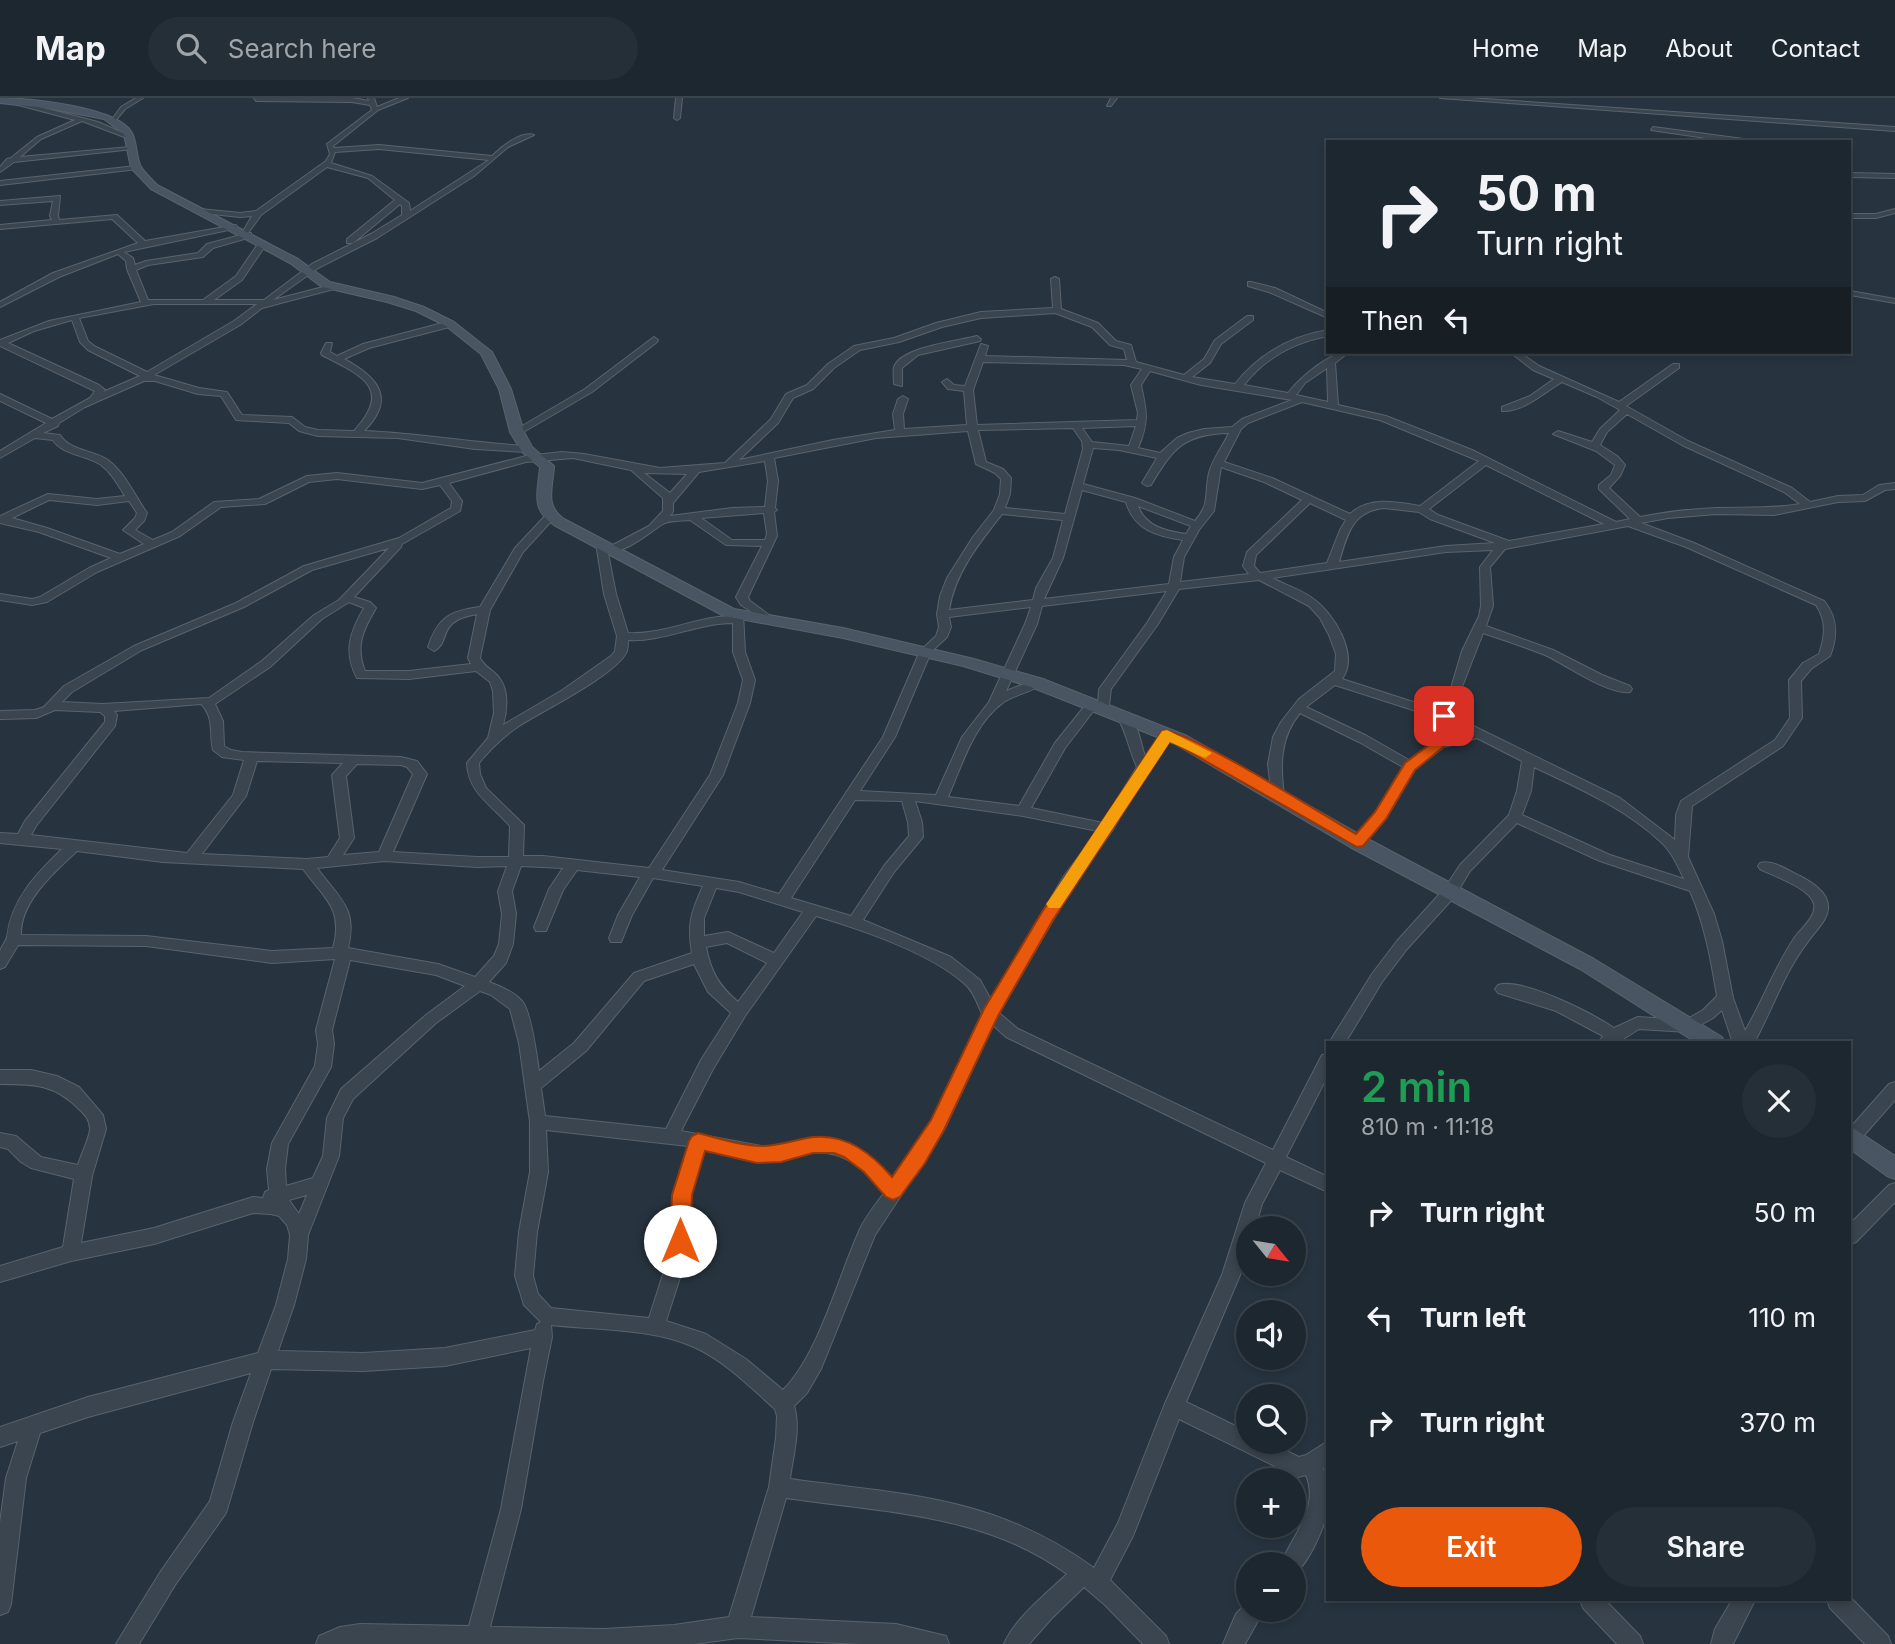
<!DOCTYPE html>
<html lang="en">
<head>
<meta charset="utf-8">
<style>
	:root { --surface:#1d272f; --page:#252f37; --text:#f1f3f6; --muted:#a0a5aa; --line:#3b444b; --accent:#ea580c }
	body { margin:0; font-family:Inter,sans-serif; background:var(--page); color:var(--text); height:100vh; display:flex; flex-direction:column; font-size:26px; white-space:nowrap }
	* { box-sizing:border-box; margin:0 }
	p { font-size:23px; color:var(--muted) }
	.icon { flex:none; width:38px; height:38px; fill:none; stroke:currentColor; stroke-width:2; stroke-linecap:round; stroke-linejoin:round }
	.map { position:relative; flex:1; overflow:hidden }
	.drawer { position:absolute; left:1326px; top:943px; width:525px; height:560px; display:flex; flex-direction:column; background:var(--surface); border-radius:0px; box-shadow:0 4px 10px #0003,0 0 0 2px var(--line) }
	.drawer>* { flex:none }
	.banner { position:absolute; left:1326px; top:42px; width:525px; height:214px; border-radius:0px; box-shadow:0 4px 10px #0003,0 0 0 2px var(--line); background:#1d272f; color:var(--text); overflow:hidden }
	.needle { width:46px; rotate:120deg }
	.fabs { position:absolute; left:1236px; top:1118px; display:grid; gap:14px }
	.fabs a { display:grid; place-items:center; width:70px; height:70px; border-radius:50%; background:var(--surface); box-shadow:0 4px 10px #0003,0 0 0 2px var(--line); font-size:35px }
	.pin { position:absolute; display:grid; place-items:center; width:60px; height:60px; color:#fff; margin:-30px; border-radius:14px; box-shadow:0 4px 10px #0006 }
	.me { position:absolute; width:77px; margin:-38px; rotate:0deg; stroke-linejoin:round; filter:drop-shadow(0 0 5px #0008) }
	.turn { display:flex; align-items:center; gap:24px; height:147px; padding:0 35px; font-size:32px }
	.turn .icon { width:91px; height:91px; stroke-width:2.5 }
	.turn b { display:block; font-size:49px; line-height:60px }
	.then { display:flex; align-items:center; height:66px; padding:0 35px; background:#0003; gap:14px; font-size:26px }
	.round { display:grid; place-items:center; flex:none; width:74px; height:74px; border-radius:37px; background:var(--page) }
	.headline { display:flex; align-items:center; justify-content:space-between; height:119px; padding:0 35px }
	h1 { font-size:42px; font-weight:600; line-height:52px; color:#1e9e55 }
	.button { display:flex; gap:14px; margin-top:auto; padding:14px 35px }
	.button a { flex:1; height:80px; border-radius:42px; background:var(--accent); color:#fff; font-size:28px; font-weight:600; line-height:80px; text-align:center }
	.button a+a { background:var(--page); color:var(--text) }
	ul { padding:0; list-style:none }
	li { display:flex; align-items:center; gap:21px; height:105px; padding:0 35px }
	li div { flex:1 }
	li b { display:block; font-size:26px }
	li em { font-style:normal }
	header { display:flex; align-items:center; gap:42px; box-sizing:border-box; height:98px; padding:0 35px; background:var(--surface); border-bottom:2px solid var(--line) }
	header strong { font-size:33px }
	nav { display:flex; gap:38px; margin-inline-start:auto; font-size:24px }
	.search { width:490px; height:63px; background:var(--page); display:flex; align-items:center; gap:18px; box-sizing:border-box; padding:0 24px; border-radius:38px; color:var(--muted); font-size:26px }
	.map>svg:first-child { display:block }
	.lines { fill:none; stroke-linecap:round; stroke-linejoin:round }
	.street-casing { stroke:#59636d; stroke-width:2 }
	.secondary-casing { stroke:#59636d; stroke-width:2 }
	.street { fill:#3b454f; fill-rule:evenodd }
	.secondary { fill:#495562; fill-rule:evenodd }
	.route { fill:#ea580c; stroke:#983908; stroke-width:2 }
	.slow { fill:#f59e0b }
</style>
</head>
<body>
<header>
<strong>Map</strong>
<div class="search"><svg class="icon" aria-label="search" viewBox="0 0 24 24"><circle cx="10" cy="10" r="6"/><path d="M15 15l6 6"/></svg>Search here</div>
<nav><a>Home</a><a>Map</a><a>About</a><a>Contact</a></nav>
</header>
<div class="map">
<svg width="1895" height="1546" viewBox="0 0 1895 1546">
	<rect width="100%" height="100%" fill="#27343f"/>
	<g class="lines">
		<g class="street-casing">
			<g id="street">
				<polygon points="136,0 143,0 125,11 115,23 111,23 121,9"/>
				<path d="M254 0H352L369 3 368 0H374L377 9 399 0H408L378 12 333 48 334 50 379 47 492 58C502 48 521 33 534 37L508 49 474 78 377 140 318 170 273 202 331 187 335 189 334 191 262 210 240 227 154 277 199 290 227 294 242 317 292 319 305 329 318 332 354 333C394 290 361 277 322 257L321 255 326 245H332L330 254 337 258 363 246 450 223 453 224V228L369 250 344 261C379 280 396 301 364 333 419 335 472 345 527 348L532 351 527 354 475 351 398 340 318 338 299 333 289 325 236 322 221 298 198 296 155 283H144L85 309 59 325 58 328 43 335 60 337C70 353 93 352 108 362 125 375 135 398 147 415L144 423 135 432 153 442 172 434 214 404 259 401 307 378 337 375 422 385 526 358 562 354 584 356 660 370 725 365 771 321 786 296 807 287 828 266 854 248 894 240 936 225 981 214 1053 210 1051 181 1055 179 1059 181 1061 211 1098 225 1116 243 1131 247 1136 264 1184 277 1204 261 1215 242 1247 218H1253V222L1221 246 1210 265 1192 279 1235 286C1259 256 1291 238 1328 232V238C1295 244 1265 260 1244 287L1288 295C1300 280 1329 254 1349 254L1335 265 1338 307 1386 318 1472 352 1616 424 1630 421 1599 391V387L1611 377 1615 367 1596 353 1553 336 1558 333 1592 344 1600 331 1620 312 1597 299 1562 284C1543 295 1524 314 1502 313V309L1530 298 1554 281 1533 272 1510 254H1519L1539 268 1619 304 1673 266H1679V270L1626 308 1688 343 1792 390 1810 404 1838 398 1863 397 1879 387 1895 385V391L1885 392 1865 403 1838 404 1774 417 1716 416 1668 420 1641 425 1694 445 1824 503C1838 520 1838 538 1830 558L1811 571 1801 583 1802 620 1783 648 1692 708 1688 759 1714 816 1722 843 1733 900 1745 933C1762 904 1774 871 1793 842 1799 832 1817 819 1814 806 1811 790 1773 778 1760 771L1758 768 1760 765C1772 761 1789 773 1800 778 1811 784 1828 794 1828 808 1829 822 1814 834 1807 845 1784 875 1772 912 1754 945H1733L1722 912 1713 920 1688 934 1639 931 1617 945H1598L1603 938 1556 913 1498 895 1495 891 1498 887C1522 879 1593 916 1614 930L1638 919 1686 922 1703 912 1717 898C1711 862 1705 827 1690 793L1600 763 1517 725 1470 773 1455 798 1407 851 1382 884 1345 945H1329L1372 876 1397 843 1445 790 1460 767 1509 717 1517 693 1522 663 1477 640 1444 649 1415 671 1386 720 1362 747 1357 749 1350 744 1376 714 1403 669 1359 644 1300 615C1280 639 1280 667 1284 697L1282 700H1272L1268 666 1273 639 1281 624 1299 601 1335 573 1336 556 1329 537 1320 520 1309 508 1259 482 1179 491 1158 526 1111 591 1108 615H1100L1098 607 1065 650 1031 710 1103 725 1137 669C1129 652 1127 636 1118 620L1120 617 1124 616C1139 623 1140 644 1145 658L1163 634H1171L1173 637 1148 671 1112 733 1074 786 999 915 1018 931 1273 1052 1322 957 1328 956V977L1286 1059 1328 1079V1094L1280 1072 1262 1106 1255 1130H1248V1152L1240 1177 1186 1304 1248 1334V1344H1268L1299 1359 1306 1357 1328 1343V1365L1323 1370C1328 1382 1329 1394 1328 1408 1327 1424 1308 1469 1293 1476V1466H1281C1292 1437 1320 1411 1306 1377L1298 1379 1291 1376 1179 1321 1133 1438 1110 1482 1166 1538 1169 1546H1143L1105 1507 1084 1489 1052 1520 1029 1546H1004C1015 1520 1047 1495 1067 1476 986 1416 882 1414 786 1400L751 1519 896 1526 946 1538 949 1546H860L738 1540 694 1546H316L319 1538 340 1529 360 1526 469 1528 501 1411 531 1250 445 1268 363 1273 271 1271 253 1324 226 1415 175 1487 139 1546H116L161 1473 210 1403 233 1324 251 1275 88 1319 40 1335 26 1380 11 1506 8 1514 0 1517V1425L6 1380 18 1343 0 1349V1329L88 1299 258 1255 276 1207 288 1161 290 1137 287 1127 279 1118 271 1116 253 1115 154 1146 71 1163 0 1184V1168L63 1149 74 1081 31 1070 21 1064 8 1051 0 1049V1035L16 1038 41 1059 78 1067C81 1056 89 1042 90 1031 90 1022 85 1017 80 1012 55 986 34 986 0 986V972H31L57 978 79 989 103 1017 106 1031 92 1078 81 1145 154 1130 253 1099 263 1100 265 1094 269 1092 267 1071 272 1045 315 968 318 946 316 932 335 861 272 865 146 848 18 847 5 869 0 871C0 866 0 859 0 854 1 848 6 844 7 839 11 802 36 776 62 751L0 745V735L18 736 25 723 105 624V618L100 614 55 612 36 620 0 621V613L35 612 44 609 64 588 134 548 236 505 304 468 399 440 451 410 452 403 440 387 422 391 337 381 309 384 265 406 221 409 180 438 97 474 47 504 32 507 0 502V496L32 501 40 499 89 470 111 460 39 434 0 425V418L48 396 97 401 125 398C118 387 112 375 101 367 87 357 62 357 53 342L35 340 0 360V353L46 325 0 303V296L52 321 90 300 95 293 0 248V242L49 223 141 204 127 171 126 163 118 156 59 179 0 209V204L53 175 138 145 112 121 0 131V127L52 122 50 118 53 103 0 107V103L60 98 58 118 59 122 117 117 145 143 236 127 237 129 233 131 124 154 133 160 135 167 146 163 198 155 207 146 241 137 252 118 240 119 203 115 199 113 200 111 240 115 256 113 326 63 330 56 327 46 372 12 370 7 352 4 256 3ZM379 51 489 62 410 113 409 105 372 78 331 65 335 54ZM327 69 368 80 395 102 347 141V145H353L400 106 402 108V117L371 136 312 166 264 202H214L242 182 267 145 263 143H260L236 178 203 202H148L136 172 148 167 203 159 213 150 251 139V135H248L261 117ZM154 206H257L234 223 147 274 94 248 88 243 79 220ZM1055 215 1092 229 1110 247 1124 251 1127 262 985 258 988 248 981 246 965 288 954 287 947 281 942 284 948 291 964 293 967 327 904 331 903 316 908 301 903 298 898 301 893 316 895 332 833 342 739 362 778 325 793 300 813 291 834 270 860 252 899 244 942 229 981 220ZM72 222 80 244 88 252 140 278 103 294 105 292 99 287 8 245 34 233ZM983 264 1124 267 1142 271 1131 287 1138 315 1137 322 977 327 973 292ZM1327 270 1328 304 1296 297 1305 285ZM1150 273 1201 287 1292 302 1242 321 1232 329 1204 331 1188 335 1177 340 1160 355 1138 350C1149 324 1147 314 1141 287ZM1302 304 1380 322 1479 363 1420 408C1397 404 1369 398 1350 416L1272 380 1224 364 1241 331 1248 325ZM1627 316 1682 347 1784 394 1800 406C1771 411 1745 409 1717 410 1691 411 1665 414 1640 419L1609 390 1620 378 1625 367 1617 358 1600 347 1607 334ZM1136 328 1129 348 1092 344 1082 330ZM1073 330 1082 343 1083 351 1065 416 1005 410 1010 396 1011 380 1003 371 986 364 978 332ZM968 333 976 366 995 375 1001 381 1000 396 994 412 973 439 947 480 940 498 937 516 939 529 936 538 920 553 883 639 779 796 739 784 662 772 723 677 750 605 755 582 745 554 743 515H735L733 518C697 518 664 537 628 535L616 496 606 445 601 442 597 443 596 445 604 496 617 538 615 553 611 558 561 593 503 627C507 614 509 593 500 581 494 572 485 570 480 560L490 512 523 454 555 419 550 416 546 417 515 450 480 509C450 513 438 519 428 549L434 553C452 544 435 523 477 516L468 560 471 566 409 573H365C355 548 363 532 376 510L370 504 354 499 401 449 402 446 460 413 462 403 449 385 526 364 573 360 631 372 663 400V413L649 428 609 449V453C627 455 648 435 663 426 669 422 682 423 690 422L726 447 762 448 736 499 741 507 769 525 773 524V520L750 503 748 499 777 438 774 414 777 412 775 410 778 383 774 360 876 340ZM1229 335C1223 348 1212 362 1209 375 1204 396 1211 404 1195 423L1135 400 1083 386 1093 350 1119 352 1157 360 1142 385 1147 388 1151 387C1173 350 1184 336 1229 335ZM765 363 768 383 765 409 732 410 670 418 673 414V405L699 374ZM1486 367 1604 426 1509 443 1438 417 1429 411ZM1221 369 1264 384 1302 402 1247 454 1243 468 1249 476 1180 484 1184 459 1199 432 1214 413ZM644 375 687 376 670 395ZM1082 392 1126 404C1134 432 1157 438 1183 442L1174 459 1169 486 1044 501 1063 460ZM49 402 97 407 129 403 137 415 135 420 123 432 144 446 120 456 47 430 12 420ZM1310 405 1346 422 1340 432 1327 465 1260 475 1254 468 1256 457ZM1138 408 1191 428 1186 436C1166 433 1146 429 1138 408ZM1384 410 1419 414 1430 421 1495 445 1446 448 1339 464C1347 437 1352 413 1384 410ZM764 415 767 436 765 442H732L701 420ZM1002 416 1063 422 1053 460 1036 490 1033 502 949 512C955 475 979 445 1002 416ZM1628 428 1686 449 1816 507C1827 523 1825 539 1819 556L1803 565 1789 582 1790 620 1775 642 1681 703 1676 717 1675 742 1620 700 1451 617 1483 535C1504 542 1525 549 1545 557 1567 567 1608 597 1630 594L1632 591 1630 588 1602 577 1553 552 1486 528 1493 508 1490 469 1505 451ZM389 450 339 502 314 517 262 563 209 600 103 606 62 604 72 594 142 552 244 509 312 472ZM1493 452 1480 469 1481 508 1479 518 1462 553 1451 590 1441 613 1342 581C1360 557 1333 514 1312 500 1300 491 1285 487 1272 480L1446 454ZM1167 493 1147 525 1099 591 1098 607 1092 603 1088 604 1055 645 1019 708 948 699C962 667 974 625 1004 604 1016 596 1033 594 1043 585L1037 581 1006 593 1037 526 1042 508ZM349 504 364 510C350 534 343 554 357 580L409 581 476 573 490 584 493 593 494 615 488 640 467 665C468 695 492 707 510 728L509 759H477L393 754 427 676 417 663 401 659 242 654 231 652 224 648 223 623 215 606 270 569 322 521ZM1031 509 1025 526 989 604 962 639 936 697 860 693 895 639 931 554 947 539 951 529 949 519ZM733 525V554L743 582 738 605 710 677 649 770 543 758H523L524 727 486 690 480 676 479 665C491 650 504 638 519 628 542 613 618 576 627 553 628 549 628 545 628 542 664 544 697 525 733 525ZM1335 587 1438 620 1434 644 1409 662 1367 638 1306 609ZM201 606C215 620 209 636 213 652L222 659 244 662 233 697 187 755 31 737 36 728 115 628 117 617 114 613ZM1449 626 1466 635 1447 640ZM257 663 343 665 332 677 340 740 328 759 307 761 202 756 246 698ZM357 666 401 667 407 669 413 676 379 754 343 757 354 740 346 678ZM1534 669C1578 690 1625 710 1661 744 1672 754 1678 768 1684 781L1610 757 1522 717 1531 693ZM855 702 902 703 908 724 909 738 884 768 851 818 791 800ZM915 703 1023 718 1098 733 1064 778 991 902 980 882 951 859 863 822 894 774 923 739 922 724ZM77 753 163 764 303 771C324 800 344 810 333 850L272 853 146 838 21 837C20 803 55 774 77 753ZM384 763 477 769 507 768 498 793 502 816 499 846 494 858 475 879 438 866 348 850C358 810 339 800 317 770ZM521 768 563 770 549 791 534 829 536 833H546L563 792 577 772 640 779 618 817 609 840 611 844H621L632 817 653 780 703 788C691 814 687 827 692 855L634 875 574 945 539 973C537 959 531 913 522 903 514 894 500 888 489 884L506 865 513 846 516 816 512 793ZM716 790 739 794 803 814 774 855 728 834 704 838V820ZM816 818C860 831 934 856 967 888 974 895 978 907 982 916L932 1023 893 1081 866 1055 835 1041 815 1040 766 1049 681 1033 713 971 745 918ZM727 845 767 865 738 904C719 888 711 874 706 849ZM350 862 436 877 465 888 426 917 341 991 327 1020 323 1058 313 1080 286 1088 285 1071 288 1046 331 969 334 946 332 932ZM694 866 708 894 731 915 701 962 666 1031 545 1018 541 990 586 953 644 883ZM480 893 491 897 510 911 519 945 530 1024V1074L519 1134 515 1178 524 1207 541 1224 537 1226 535 1232 445 1250 363 1255 278 1253 294 1207 306 1161 308 1137 339 1058 343 1020 353 1001 436 925ZM993 927 1006 939 1266 1065 1245 1105 1222 1177 1164 1308 1118 1425 1094 1470C995 1398 906 1397 790 1381 793 1357 801 1331 794 1308L807 1295 821 1271 875 1137 944 1032ZM546 1032 688 1048 673 1097 671 1143 667 1164 649 1220 551 1210 538 1196 533 1178 537 1134 548 1074ZM704 1051C725 1056 746 1065 768 1064 781 1063 793 1058 806 1056 842 1049 862 1069 884 1095 876 1106 866 1118 860 1131 838 1179 819 1256 783 1292L746 1261 706 1236 666 1223 685 1164 689 1143 691 1097ZM307 1097 299 1116 289 1102ZM551 1227C597 1232 651 1230 694 1249 725 1263 750 1289 775 1311L777 1318 776 1340 769 1389 729 1519 674 1527 604 1531 490 1529 521 1411 543 1283 552 1239Z"/>
				<polygon points="676,0 682,0 680,20 677,22 674,20"/>
				<polygon points="1111,0 1117,0 1111,8 1107,8"/>
				<polygon points="1440,0 1470,0 1895,29 1895,33"/>
				<polygon points="9,1 98,24 132,39 127,40 82,23 41,41 20,59 130,49 133,51 14,64 0,74 0,69 7,61 11,60 37,39 75,22 7,4"/>
				<polygon points="1653,29 1751,42 1754,44 1734,44 1651,32"/>
				<polygon points="136,68 138,71 0,87 0,83"/>
				<polygon points="1850,75 1895,76 1895,80 1850,79"/>
				<polygon points="1895,111 1895,115 1876,120 1850,120 1850,116 1876,116"/>
				<polygon points="1251,184 1275,190 1328,215 1328,220 1269,194 1248,188 1248,184"/>
				<polygon points="1850,193 1895,201 1895,205 1850,197"/>
				<path d="M977 238 981 241 980 243 918 257 902 270V288L894 286C894 281 893 274 894 269 901 249 958 243 977 238Z"/>
				<polygon points="654,239 658,242 657,244 592,294 520,336 512,334 585,291"/>
				<polygon points="1895,984 1895,1002 1858,1044 1850,1045 1850,1030 1889,986"/>
				<polygon points="1895,1085 1895,1104 1856,1144 1850,1146 1850,1126 1889,1087"/>
				<polygon points="1850,1499 1888,1538 1891,1546 1865,1546 1830,1510 1827,1502 1850,1502"/>
				<polygon points="1580,1502 1605,1502 1640,1538 1643,1546 1617,1546 1583,1510"/>
				<polygon points="1732,1502 1755,1502 1733,1546 1711,1546 1715,1531"/>
				<polygon points="1248,1503 1248,1512 1264,1512 1245,1546 1223,1546 1236,1516"/>
			</g>
		</g>
		<g class="secondary-casing">
			<g id="secondary">
				<path d="M0 0C28 0 119 9 132 35 137 45 136 57 140 67 143 74 152 81 157 87L298 161 330 184 394 199 424 209 454 224 492 254 511 291 524 334 532 349 554 368C553 390 544 407 564 421L734 511 843 530 974 561 1043 581 1187 638 1364 739 1594 861 1722 939 1725 945H1697L1580 871 1350 749 1175 646 1031 589 963 568 843 540 724 518 554 427C530 411 538 394 540 369L522 354 510 334 499 291 481 256 446 228 416 213 387 204 322 189 290 165 151 91 131 70 124 36 104 21 47 10 0 5Z"/>
				<polygon points="1850,1028 1895,1058 1895,1081 1887,1078 1850,1051"/>
			</g>
		</g>
		<use href="#street" class="street"/>
		<use href="#secondary" class="secondary"/>
	</g>
	<path class="route" d="M1444 614 1451 618 1447 646 1415 672 1386 721 1363 748 1357 749 1170 643 1053 822 998 918 944 1032 925 1065 900 1099 893 1102 886 1099 864 1074 844 1059 834 1055H813L781 1064 757 1065 705 1053 692 1097 690 1143 687 1150 680 1152 673 1150 670 1143 672 1097 689 1043 692 1038 698 1035C718 1040 741 1048 762 1048 781 1048 796 1041 814 1039 847 1036 872 1056 892 1079L931 1022 984 911 1042 814 1162 633C1183 628 1328 720 1356 736L1375 714 1405 665 1433 644 1437 618Z"/>
	<polygon class="slow" points="1167,632 1212,655 1205,660 1170,644 1060,810 1049,810 1046,806 1049,802 1162,633"/>
</svg>
<div class="fabs">
<a><svg class="needle" viewBox="-14 -14 28 28"><path d="M0-13l5 13h-10z" fill="#e53935"/><path d="M0 13l5-13h-10z" fill="#a0a5aa"/></svg></a>
<a><svg class="icon" aria-label="sound" viewBox="0 0 24 24"><path d="M4 9h4l5-4v14l-5-4H4zM17 9q2 3 0 6"/></svg></a>
<a><svg class="icon" aria-label="search" viewBox="0 0 24 24"><circle cx="10" cy="10" r="6"/><path d="M15 15l6 6"/></svg></a>
<a>+</a>
<a>−</a>
</div>
<div class="pin" style="left:1444px;top:618px;background:#d93025"><svg class="icon" aria-label="arrive" viewBox="0 0 24 24"><path d="M6 21V4h12l-3 4 3 4H6"/></svg></div>
<svg class="me" style="left:680px;top:1143px" viewBox="-20 -20 40 40"><circle r="19" fill="#fff"/><path d="M0-13L10 11 0 6-10 11z" fill="#ea580c"/></svg>
<div class="banner">
<div class="turn"><svg class="icon" aria-label="right" viewBox="0 0 24 24"><path d="M7 20v-9h11M14 6l5 5-5 5"/></svg><div><b>50 m</b>Turn right</div></div>
<div class="then">Then<svg class="icon" aria-label="left" viewBox="0 0 24 24"><path d="M17 20v-9H6M10 6l-5 5 5 5"/></svg></div>
</div>
<section class="drawer">
<div class="headline"><div><h1>2 min</h1><p>810 m · 11:18</p></div><a class="round"><svg class="icon" aria-label="close" viewBox="0 0 24 24"><path d="M6 6l12 12M18 6L6 18"/></svg></a></div>
<ul>
<li><svg class="icon" aria-label="right" viewBox="0 0 24 24"><path d="M7 20v-9h11M14 6l5 5-5 5"/></svg><div><b>Turn right</b></div><em>50 m</em></li>
<li><svg class="icon" aria-label="left" viewBox="0 0 24 24"><path d="M17 20v-9H6M10 6l-5 5 5 5"/></svg><div><b>Turn left</b></div><em>110 m</em></li>
<li><svg class="icon" aria-label="right" viewBox="0 0 24 24"><path d="M7 20v-9h11M14 6l5 5-5 5"/></svg><div><b>Turn right</b></div><em>370 m</em></li>
</ul>
<div class="button"><a>Exit</a><a>Share</a></div>
</section>
</div>
</body>
</html>
